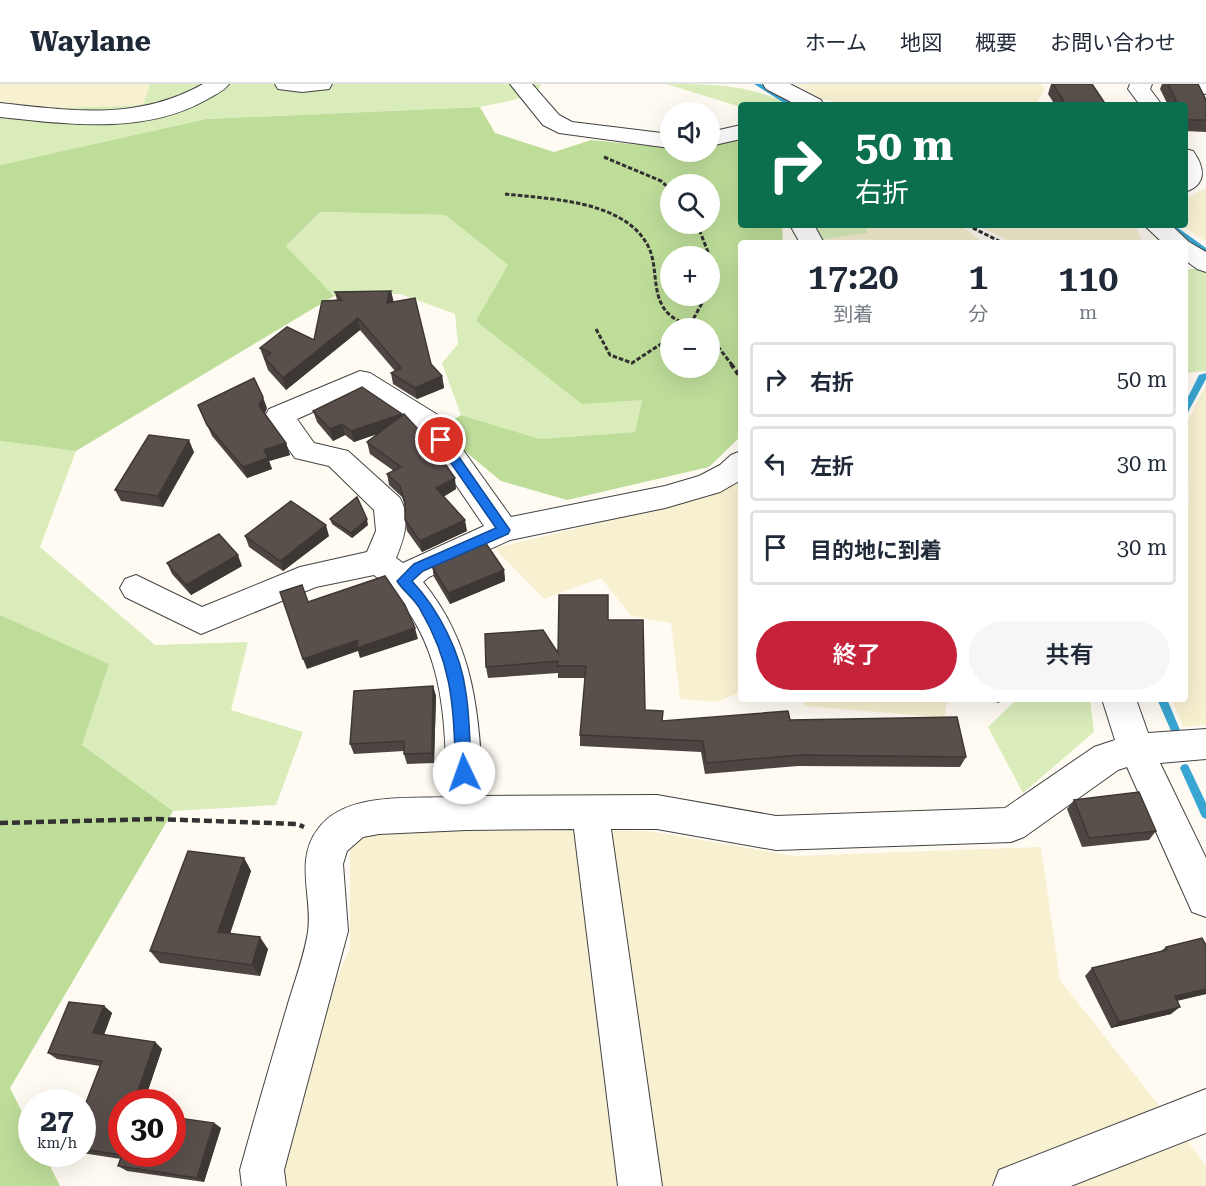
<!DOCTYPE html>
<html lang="ja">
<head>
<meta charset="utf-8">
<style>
	:root { --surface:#fff; --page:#f6f6f7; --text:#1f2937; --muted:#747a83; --line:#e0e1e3; --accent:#c6223a }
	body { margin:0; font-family:"Roboto Serif","Noto Sans JP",serif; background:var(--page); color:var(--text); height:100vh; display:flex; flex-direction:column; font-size:22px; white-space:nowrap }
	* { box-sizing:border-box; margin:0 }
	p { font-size:20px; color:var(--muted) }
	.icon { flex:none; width:33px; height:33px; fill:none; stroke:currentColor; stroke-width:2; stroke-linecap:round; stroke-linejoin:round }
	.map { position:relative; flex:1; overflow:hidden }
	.side { position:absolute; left:738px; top:156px; width:450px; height:462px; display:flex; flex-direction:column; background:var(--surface); border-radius:6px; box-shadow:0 6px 24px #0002 }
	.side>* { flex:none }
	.guide { position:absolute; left:738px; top:18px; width:450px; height:126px; border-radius:6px; box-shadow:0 6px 24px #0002; background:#0b6e4f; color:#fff; overflow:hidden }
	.controls { position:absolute; left:660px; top:18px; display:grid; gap:12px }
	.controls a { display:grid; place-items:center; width:60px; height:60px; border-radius:50%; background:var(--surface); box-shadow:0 6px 24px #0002; font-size:30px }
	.speed { position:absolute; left:18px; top:1005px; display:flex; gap:12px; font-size:30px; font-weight:700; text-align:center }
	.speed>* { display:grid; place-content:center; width:78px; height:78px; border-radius:50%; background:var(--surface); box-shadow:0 6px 24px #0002; line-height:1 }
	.speed small { font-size:15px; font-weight:400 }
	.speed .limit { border:9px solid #d22; background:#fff; color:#111 }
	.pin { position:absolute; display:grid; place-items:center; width:51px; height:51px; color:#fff; margin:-26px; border:3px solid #fff; border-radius:50%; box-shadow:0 2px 6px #0007 }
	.me { position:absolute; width:66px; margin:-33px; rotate:357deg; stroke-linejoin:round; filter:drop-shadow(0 0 4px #0008) }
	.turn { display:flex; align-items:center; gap:21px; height:126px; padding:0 18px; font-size:27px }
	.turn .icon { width:78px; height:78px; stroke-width:2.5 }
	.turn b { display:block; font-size:42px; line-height:51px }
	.eta { display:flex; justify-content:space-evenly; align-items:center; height:102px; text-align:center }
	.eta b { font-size:36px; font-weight:600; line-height:42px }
	.cta { display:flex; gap:12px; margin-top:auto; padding:12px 18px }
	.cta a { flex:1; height:69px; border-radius:36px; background:var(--accent); color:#fff; font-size:24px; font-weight:600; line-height:69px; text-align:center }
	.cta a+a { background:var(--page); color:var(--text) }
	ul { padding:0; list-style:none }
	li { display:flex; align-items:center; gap:18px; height:75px; margin:0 12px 9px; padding:0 6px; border:3px solid var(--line); border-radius:6px }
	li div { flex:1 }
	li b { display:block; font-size:22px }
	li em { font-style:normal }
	header { display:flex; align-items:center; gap:36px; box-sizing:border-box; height:84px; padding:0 30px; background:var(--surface); border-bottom:2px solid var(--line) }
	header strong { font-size:28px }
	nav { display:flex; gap:33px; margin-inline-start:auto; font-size:21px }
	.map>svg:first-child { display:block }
	.farmland { fill:#f7f0d1 }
	.green { fill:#d9ecba }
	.forest { fill:#bedd99; fill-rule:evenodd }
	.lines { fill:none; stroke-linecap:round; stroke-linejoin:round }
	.stream { fill:#39a5d2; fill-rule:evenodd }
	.street-casing { stroke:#434343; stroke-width:2 }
	.path-far2 { stroke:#323232; stroke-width:3; stroke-dasharray:4.5 2; stroke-linecap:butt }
	.path-far1 { stroke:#323232; stroke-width:4; stroke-dasharray:5 3; stroke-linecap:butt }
	.path { stroke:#323232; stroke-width:4.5; stroke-dasharray:8 4; stroke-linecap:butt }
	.street { fill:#fff; fill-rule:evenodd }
	.wall { fill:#4d4541 }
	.shaded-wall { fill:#3e3835 }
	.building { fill:#59504c; stroke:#3e3835; stroke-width:1.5 }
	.route { fill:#1a73e8; stroke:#114b97; stroke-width:1.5 }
</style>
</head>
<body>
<header>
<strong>Waylane</strong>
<nav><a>ホーム</a><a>地図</a><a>概要</a><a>お問い合わせ</a></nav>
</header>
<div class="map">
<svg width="1206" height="1102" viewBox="0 0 1206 1102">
	<rect width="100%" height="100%" fill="#fffbf3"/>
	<g class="farmland">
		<polygon points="0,0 150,0 143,21 0,26"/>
		<polygon points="796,0 1040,0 1045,5 1037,18 1039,21 851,21 821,15"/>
		<polygon points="1206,104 1206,158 1182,141 1185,141 1185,115"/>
		<polygon points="866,141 960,141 984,159 821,159 820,156 867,149"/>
		<polygon points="976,141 1135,141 1142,158 1013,159"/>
		<polygon points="1206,300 1206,641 1183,643 1172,615 1185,615 1185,436 1189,418 1187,339"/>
		<polygon points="741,392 741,608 717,618 680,615 671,539 631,532 601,494 544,515 494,464 709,413"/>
		<polygon points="800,615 947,615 945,634 806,622"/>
		<polygon points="350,746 650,747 795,772 1041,763 1060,896 1206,1081 1206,1102 247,1102 350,864"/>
	</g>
	<g class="green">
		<polygon points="150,0 541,0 537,11 480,23 206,35 0,81 0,26 143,21"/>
		<path d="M666 0C709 0 749 0 788 20L741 23Z"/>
		<polygon points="320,128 445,131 508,181 642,316 635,348 540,355 461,331 442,279 458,260 455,230 400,210 334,212 286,162"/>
		<polygon points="812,141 866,141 867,149 820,156"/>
		<polygon points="1185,185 1201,185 1206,189 1206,287 1185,289"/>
		<polygon points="0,357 76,367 40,463 155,561 248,558 231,626 303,648 276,721 173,727 82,661 108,580 0,531"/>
		<polygon points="1017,615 1090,615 1094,648 1023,709 988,643"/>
	</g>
	<g class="forest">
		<path d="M480 23 495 49 554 68 591 56 670 64V68H710V58L741 53V141H782L783 159H741V352L709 383 567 416 501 397 438 345 461 331 540 355 635 348 642 316 582 320 476 237 508 181 445 131 320 128 286 162 334 212 76 367 0 357V81L206 35ZM670 100H710V140H670ZM670 172H710V212H670ZM670 244H710V284H670Z"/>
		<polygon points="0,531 109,580 82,661 173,727 10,1004 31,1046 32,1070 44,1070 60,1102 0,1102"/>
	</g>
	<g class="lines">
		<g class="stream">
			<polygon points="754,0 761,0 793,20 787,21"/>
			<polygon points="832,18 838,20 839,21 830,21 830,19"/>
			<polygon points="1167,141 1174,141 1206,164 1206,169"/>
			<polygon points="1206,289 1206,295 1188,328 1185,329 1185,319 1199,291"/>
			<polygon points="1157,615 1167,615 1180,646 1178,649 1175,650 1172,649"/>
			<polygon points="1185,680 1188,681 1206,719 1206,735 1202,733 1180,684 1182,681"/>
		</g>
		<g class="street-casing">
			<g id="street">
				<path d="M203 0H229C223 8 214 11 206 16 144 51 68 40 0 33V19C72 27 137 37 203 0Z"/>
				<polygon points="275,0 332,0 329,5 302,8 278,5"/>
				<polygon points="510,0 532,0 559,31 572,38 670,50 670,64 559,49 543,41"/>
				<polygon points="763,0 790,0 821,16 824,21 797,21 766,5"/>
				<polygon points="1130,0 1152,0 1150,5 1162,21 1140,21 1128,5"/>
				<polygon points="1179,0 1206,0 1206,10 1182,5"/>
				<polygon points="741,41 741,55 710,62 710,48"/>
				<path d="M1185 65 1193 67C1206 85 1206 101 1185 108Z"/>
				<polygon points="790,141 814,141 824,159 800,159"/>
				<polygon points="1144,141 1171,141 1189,158 1206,168 1206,188 1197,185 1185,176 1185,159 1163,159"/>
				<path d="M360 287 370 289 438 331 511 433 665 402 699 392 720 381 731 371 741 367V396L720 408 665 424 510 456 429 493 423 498C476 563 479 632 483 712L657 711 776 732 1005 724 1094 663 1115 656 1102 615H1136L1148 649 1206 645V675L1160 679 1206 774V833L1192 828 1127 683 1118 686 1024 753 1011 758 776 766 657 745H611L662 1102H618L574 745 466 746 379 750 363 753 347 767 343 780 348 847 284 1086 286 1102H242L240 1086C255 1032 271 977 287 923 294 899 304 873 308 848 313 814 294 776 318 745 345 708 407 715 447 713 445 642 446 575 400 516 396 512 393 505 389 501 386 498 378 495 374 491L316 503 201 550 125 513 120 504 125 495 136 491 202 523 300 483 367 468 376 447 374 426 329 382 295 374 265 332 269 325ZM358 308 418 345 484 442 403 479 396 474C404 454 411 435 400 414L348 367 314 359 297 335Z"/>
				<polygon points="1206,1005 1206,1049 1071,1102 993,1102 999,1086"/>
			</g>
		</g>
		<g class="path-far2">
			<polyline points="604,73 661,97 670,105"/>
			<path d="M505 110C549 115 622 116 647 160 660 182 649 214 671 232 678 238 688 240 696 244"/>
			<polyline points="697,140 717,191 710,204"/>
			<polyline points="967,141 1003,159"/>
			<polyline points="685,244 690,241 706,212"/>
			<polyline points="596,245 610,271 632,279 670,254"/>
			<polyline points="710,252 732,281"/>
		</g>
		<polyline class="path-far1" points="731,280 741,294"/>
		<polyline class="path" points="0,739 156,735 297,740 304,743"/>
		<use href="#street" class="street"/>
	</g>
	<g class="wall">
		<polygon points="1051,0 1092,0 1106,21 1055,21 1048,10"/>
		<polygon points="1162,0 1198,0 1206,16 1206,48 1185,47 1185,21 1168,21 1160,5"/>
		<polygon points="391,207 393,218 431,280 442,292 444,304 417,315 393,300 391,289 395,287 360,246 286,306 268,286 260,264 314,256 337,216 335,208"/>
		<polygon points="198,321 267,324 265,329 286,359 290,371 269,377 272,385 247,394 212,352"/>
		<polygon points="313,327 402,331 456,405 443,413 467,447 422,468 407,447 405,436 405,422 402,413 389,401 387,390 394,387 370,370 367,358 379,349 354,358 345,351 333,357 317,338"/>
		<polygon points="194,368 163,423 121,417 115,406"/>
		<polygon points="330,435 368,441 352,454 332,440"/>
		<polygon points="245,452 329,452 283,487 249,463"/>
		<polygon points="167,479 242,482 191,511 172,490"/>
		<polygon points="432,482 504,486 505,497 450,520 434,493"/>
		<polygon points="608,536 645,626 662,637 790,636 966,673 960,683 798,682 705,690 701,668 580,662 580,651 585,594 558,594 558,589 488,594 486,583 558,569"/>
		<polygon points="433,602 436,612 434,679 407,680 404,670 404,667 354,670 350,660"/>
		<polygon points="986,615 1001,615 999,619"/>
		<polygon points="1074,716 1156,747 1149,756 1082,763 1067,725"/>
		<polygon points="244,774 251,787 230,849 268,865 260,892 160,879 150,867"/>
		<polygon points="1166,863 1206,910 1177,917 1171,930 1111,944 1085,892 1092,884 1161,867"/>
		<polygon points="104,922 112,929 104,951 155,958 162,965 144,1018 122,1018 122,1070 214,1039 221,1044 204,1098 127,1087 118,1082 121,1075 82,1069 82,1029 100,982 57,975 48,969"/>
	</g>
	<g class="shaded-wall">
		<polygon points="391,207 394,219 387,219 389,209"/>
		<polygon points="358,234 360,246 286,306 283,294"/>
		<polygon points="442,292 444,304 417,315 415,304"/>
		<polygon points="263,313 267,324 263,333 259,322"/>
		<polygon points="402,330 404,341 354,358 351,347"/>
		<polygon points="342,340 345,351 333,357 330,345"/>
		<polygon points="189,356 194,368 163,423 158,412"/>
		<polygon points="286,359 290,371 269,377 272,385 247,394 243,383 264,366"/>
		<polygon points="455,394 456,405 438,416 436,404"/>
		<polygon points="367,435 368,441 352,454 351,449"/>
		<polygon points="465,436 467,447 422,468 420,457"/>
		<polygon points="326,441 329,452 283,487 280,477"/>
		<polygon points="238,471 242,482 191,511 186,501"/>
		<polygon points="504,486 505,497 450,520 448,509"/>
		<polygon points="415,544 418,555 360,574 358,567 307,585 303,575 358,556"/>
		<polygon points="433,602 436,612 434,679 432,669"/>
		<polygon points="244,774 251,787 227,859 218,848"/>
		<polygon points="260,853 268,865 260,892 252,881"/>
		<polygon points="1206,905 1206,910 1166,919 1175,912"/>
		<polygon points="104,922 112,929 102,956 93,949"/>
		<polygon points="1180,923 1171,930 1111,944 1119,938"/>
		<polygon points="155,958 162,965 144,1018 134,1018"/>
		<polygon points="214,1039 221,1044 204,1098 197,1094"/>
	</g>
	<g class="building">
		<polygon points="1053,0 1092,0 1106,21 1066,21"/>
		<polygon points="1168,0 1198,0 1206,16 1206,36 1185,36 1185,21 1178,21"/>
		<polygon points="391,207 389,209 387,219 415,214 431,280 442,292 415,304 391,289 401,284 358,234 283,294 265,274 271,269 260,264 287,243 314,256 322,217 342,216 335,208"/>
		<polygon points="254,294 263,313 259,322 286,359 264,366 268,374 243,383 207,341 198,321"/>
		<polygon points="362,303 402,330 351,347 342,340 330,345 313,327"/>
		<polygon points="404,330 429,357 455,394 436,404 465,436 420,457 405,436 405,418 400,402 387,390 401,383 367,358"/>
		<polygon points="149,351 189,356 158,412 115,406"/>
		<polygon points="357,413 367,435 351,449 330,435"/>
		<polygon points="291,417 326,441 280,477 245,452"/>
		<polygon points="219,450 238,471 186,501 167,479"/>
		<polygon points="485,458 504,486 448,509 432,482"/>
		<polygon points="385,492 405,521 415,544 357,564 358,556 303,575 280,508 302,501 308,518"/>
		<polygon points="559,511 608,511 608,536 643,536 645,626 663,627 662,637 788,627 790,636 957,633 966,673 801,671 706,679 703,657 580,651 586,582 557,582 558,577 486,583 485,550 543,546 558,569"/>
		<polygon points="433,602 432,669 404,670 404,657 350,660 354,607"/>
		<polygon points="1139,708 1156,747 1089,754 1074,716"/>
		<polygon points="188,767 244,774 218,848 260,853 252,881 150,867"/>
		<polygon points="1202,854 1206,861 1206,905 1175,912 1180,923 1119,938 1092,884 1167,866 1166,863"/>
		<polygon points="69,918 104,922 93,949 155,958 134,1018 122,1018 122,1070 172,1070 172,1033 214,1039 197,1094 118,1082 122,1071 82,1065 82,1029 102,977 48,969"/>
	</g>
	<path class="route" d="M441 352 445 353 510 446 508 450 423 487 412 497C439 526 461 569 466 609 470 635 470 662 471 689L469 693 464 695 459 693 456 689C453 624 454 583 420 525 414 514 403 507 397 497L414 480 496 444 437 359 435 356Z"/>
</svg>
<div class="controls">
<a><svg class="icon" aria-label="sound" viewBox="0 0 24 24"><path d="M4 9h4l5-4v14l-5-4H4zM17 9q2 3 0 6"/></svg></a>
<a><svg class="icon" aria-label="search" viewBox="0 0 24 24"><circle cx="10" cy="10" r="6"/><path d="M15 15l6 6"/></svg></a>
<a>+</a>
<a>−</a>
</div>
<div class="speed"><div>27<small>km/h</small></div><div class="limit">30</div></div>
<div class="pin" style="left:441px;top:356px;background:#d93025"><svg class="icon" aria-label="arrive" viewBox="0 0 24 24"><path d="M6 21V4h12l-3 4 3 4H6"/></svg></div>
<svg class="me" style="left:464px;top:689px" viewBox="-20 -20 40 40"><circle r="19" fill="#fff"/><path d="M0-13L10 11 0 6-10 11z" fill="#1a73e8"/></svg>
<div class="guide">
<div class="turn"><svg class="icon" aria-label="right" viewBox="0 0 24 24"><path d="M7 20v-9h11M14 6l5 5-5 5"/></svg><div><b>50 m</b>右折</div></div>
</div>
<section class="side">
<div class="eta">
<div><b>17:20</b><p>到着</p></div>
<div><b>1</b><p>分</p></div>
<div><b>110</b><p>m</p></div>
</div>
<ul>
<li><svg class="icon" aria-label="right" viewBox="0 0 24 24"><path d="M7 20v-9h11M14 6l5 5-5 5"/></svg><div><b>右折</b></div><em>50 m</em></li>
<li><svg class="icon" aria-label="left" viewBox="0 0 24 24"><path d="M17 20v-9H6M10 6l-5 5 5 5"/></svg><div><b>左折</b></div><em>30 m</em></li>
<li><svg class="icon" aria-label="arrive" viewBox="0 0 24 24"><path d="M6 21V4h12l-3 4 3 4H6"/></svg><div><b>目的地に到着</b></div><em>30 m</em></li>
</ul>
<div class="cta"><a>終了</a><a>共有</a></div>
</section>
</div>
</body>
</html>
